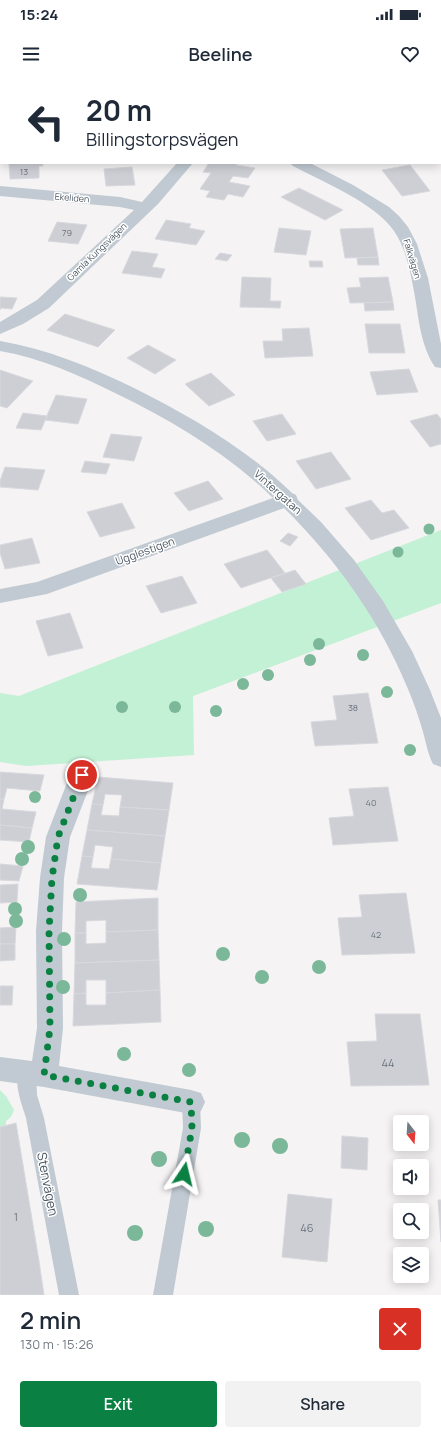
<!DOCTYPE html>
<html lang="en">
<head>
<meta charset="utf-8">
<style>
	:root { --surface:#fff; --page:#f2f2f3; --text:#1f2937; --muted:#747a83; --accent:#0b8043 }
	body { margin:0; font-family:Manrope,sans-serif; background:var(--page); color:var(--text); height:100vh; display:flex; flex-direction:column; font-size:15px; white-space:nowrap }
	* { box-sizing:border-box; margin:0 }
	p { font-size:13px; color:var(--muted) }
	.icon { flex:none; width:22px; height:22px; fill:none; stroke:currentColor; stroke-width:2; stroke-linecap:round; stroke-linejoin:round }
	.map { position:relative; height:1215px; overflow:hidden }
	.drawer { display:flex; flex-direction:column; background:var(--surface); flex:1 }
	.drawer>* { flex:none }
	.banner { position:absolute; left:0px; top:0px; width:441px; height:84px; box-shadow:0 2px 10px #0003; background:#fff; color:var(--text); overflow:hidden }
	.needle { width:26px; rotate:163deg }
	.controls { position:absolute; left:393px; top:1035px; display:grid; gap:8px }
	.controls a { display:grid; place-items:center; width:36px; height:36px; border-radius:4px; background:var(--surface); box-shadow:0 2px 10px #0003; font-size:20px }
	.pin { position:absolute; display:grid; place-items:center; width:34px; height:34px; color:#fff; margin:-17px; border:2px solid #fff; border-radius:50%; box-shadow:0 1px 4px #0007 }
	.me { position:absolute; width:44px; margin:-22px; rotate:10deg; stroke-linejoin:round; filter:drop-shadow(0 0 3px #0008) }
	.turn { display:flex; align-items:center; gap:14px; height:84px; padding:0 20px; font-size:18px }
	.turn .icon { width:52px; height:52px; stroke-width:2.5 }
	.turn b { display:block; font-size:28px; line-height:34px }
	.round { display:grid; place-items:center; flex:none; width:42px; height:42px; border-radius:4px; background:var(--page) }
	.summary { display:flex; align-items:center; justify-content:space-between; height:68px; padding:0 20px }
	h1 { font-size:24px; font-weight:600; line-height:30px }
	.cta { display:flex; gap:8px; margin-top:auto; padding:8px 20px }
	.cta a { flex:1; height:46px; border-radius:4px; background:var(--accent); color:#fff; font-size:16px; font-weight:600; line-height:46px; text-align:center }
	.cta a+a { background:var(--page); color:var(--text) }
	.status { display:flex; justify-content:space-between; align-items:center; height:28px; padding:0 20px; background:var(--surface); direction:ltr }
	.status svg { height:11px; fill:currentColor }
	header { display:flex; justify-content:space-between; align-items:center; height:52px; padding:0 20px; background:var(--surface); font-size:18px; font-weight:600 }
	.map>svg:first-child { display:block }
	.green { fill:#c3f1d5 }
	.building { fill:#cdcfd5; stroke:#d7d9de }
	.lines { fill:none; stroke-linecap:round; stroke-linejoin:round }
	.service { fill:#c1cad2; fill-rule:evenodd }
	.minor { fill:#c1cad2; fill-rule:evenodd }
	.tertiary { fill:#c1cad2; fill-rule:evenodd }
	.tree { fill:#7bb799 }
	.route { stroke:#0b8043; stroke-width:7; stroke-dasharray:0 12.6 }
	.labels { text-anchor:middle; stroke-width:3; stroke-linejoin:round; paint-order:stroke }
	.number-label { font-size:9px; fill:#6b747e }
	.far-street-label { font-size:9px; fill:#4a5661; stroke:#fff }
	.street-label { font-size:11px; fill:#4a5661; stroke:#fff }
	.near-number-label { font-size:11px; fill:#6b747e }
	.near-street-label { font-size:13px; fill:#4a5661; stroke:#fff }
</style>
</head>
<body>
<div class="status"><b>15:24</b><svg viewBox="0 0 49 12"><path d="M0 12V9h3v3zM5 12V6h3v6zM10 12V3h3v9zM15 12V0h3v12zM26 1h20v11H26zM47 4h2v5h-2z"/></svg></div>
<header><svg class="icon" aria-label="menu" viewBox="0 0 24 24"><path d="M4 6h16M4 12h16M4 18h16"/></svg>Beeline<svg class="icon" aria-label="heart" viewBox="0 0 24 24"><path d="M12 20l-8-8c-3-5 5-10 8-4 3-6 11-1 8 4z"/></svg></header>
<div class="map">
<svg width="441" height="1215" viewBox="0 0 441 1215">
	<rect width="100%" height="100%" fill="#f5f3f3"/>
	<g class="green">
		<polygon points="441,450 441,523 193,616 194,675 26,686 0,682 0,613 19,616"/>
		<polygon points="0,1010 6,1016 14,1030 11,1037 6,1041 6,1046 0,1047"/>
	</g>
	<g class="building">
		<polygon points="9,83 42,83 43,86 39,86 39,98 10,99"/>
		<polygon points="209,83 237,83 236,85 255,88 248,98 233,96 229,102 250,106 243,117 228,114 224,120 206,117 210,111 200,109 211,93 203,92"/>
		<polygon points="410,85 430,111 402,116 382,90"/>
		<polygon points="132,87 135,105 106,106 104,89"/>
		<polygon points="299,108 343,130 325,140 281,117"/>
		<polygon points="166,140 191,144 189,148 205,151 196,165 155,159"/>
		<polygon points="57,142 87,145 78,164 48,161"/>
		<polygon points="279,148 311,151 306,175 274,172"/>
		<polygon points="373,148 378,177 345,178 340,149"/>
		<polygon points="132,171 158,174 152,187 165,189 161,198 122,193"/>
		<polygon points="220,173 232,175 227,181 215,179"/>
		<polygon points="378,177 379,185 358,185 357,178"/>
		<polygon points="309,181 322,181 323,187 310,187"/>
		<polygon points="242,197 271,198 270,221 281,221 280,228 240,227"/>
		<polygon points="388,197 393,222 350,223 347,208 361,207 359,198"/>
		<polygon points="0,217 17,218 12,229 1,228 0,230"/>
		<polygon points="393,222 394,230 365,231 364,223"/>
		<polygon points="65,234 115,250 98,267 47,250"/>
		<polygon points="365,244 400,244 405,273 369,273"/>
		<polygon points="309,248 313,276 265,278 263,261 283,261 282,249"/>
		<polygon points="148,265 176,280 155,294 127,278"/>
		<polygon points="409,289 418,312 377,315 370,292"/>
		<polygon points="0,290 33,301 7,328 0,326"/>
		<polygon points="211,293 235,315 209,326 185,304"/>
		<polygon points="56,315 87,319 78,344 45,340"/>
		<polygon points="23,333 47,336 41,350 16,348"/>
		<polygon points="282,334 296,354 267,361 253,341"/>
		<polygon points="437,334 441,339 441,364 430,367 410,341"/>
		<polygon points="111,354 142,357 134,381 103,377"/>
		<polygon points="331,372 351,399 316,409 296,381"/>
		<polygon points="85,381 110,384 106,394 81,392"/>
		<polygon points="5,387 45,390 38,410 0,407 0,401"/>
		<polygon points="208,401 223,419 189,431 174,413"/>
		<polygon points="371,420 382,433 394,430 409,448 371,460 345,428"/>
		<polygon points="122,423 135,448 100,457 87,432"/>
		<polygon points="288,453 298,457 290,466 280,461"/>
		<polygon points="32,458 40,483 5,489 0,473 0,465"/>
		<polygon points="267,470 285,493 241,508 224,484"/>
		<polygon points="295,490 306,504 282,512 271,498"/>
		<polygon points="182,496 197,523 161,533 146,506"/>
		<polygon points="70,533 83,568 48,576 36,541"/>
		<polygon points="368,613 378,663 315,666 311,642 337,640 333,616"/>
		<polygon points="0,692 44,695 40,711 7,708 4,719 0,719"/>
		<polygon points="98,697 173,703 169,730 120,727 122,715 105,714 103,725 92,724"/>
		<polygon points="388,707 398,761 333,765 329,738 354,736 349,709"/>
		<polygon points="0,719 4,719 2,729 36,732 32,748 0,745"/>
		<polygon points="92,724 103,725 101,735 119,736 120,727 169,730 165,756 87,750"/>
		<polygon points="0,745 32,748 29,762 0,760"/>
		<polygon points="87,750 165,756 161,783 111,779 113,767 95,765 93,777 82,776"/>
		<polygon points="82,776 93,777 91,788 109,789 111,779 161,783 157,810 77,804"/>
		<polygon points="0,784 23,786 19,801 0,800"/>
		<polygon points="18,804 17,822 0,823 0,805"/>
		<polygon points="406,813 415,873 342,875 338,838 362,837 359,815"/>
		<polygon points="158,818 158,850 106,852 106,840 86,841 86,853 75,853 76,822"/>
		<polygon points="16,847 15,864 0,864 0,848"/>
		<polygon points="158,850 159,880 75,883 75,853 86,853 86,864 106,863 106,852"/>
		<polygon points="0,864 15,864 15,880 0,881"/>
		<polygon points="159,880 160,910 106,913 106,900 86,900 86,913 74,914 75,883"/>
		<polygon points="0,906 13,906 12,925 0,925"/>
		<polygon points="160,910 161,942 73,946 74,914 86,913 86,925 106,925 106,913"/>
		<polygon points="375,934 420,934 429,1005 351,1006 347,962 377,961"/>
		<polygon points="16,1043 39,1181 44,1215 0,1215 0,1047"/>
		<polygon points="342,1056 368,1058 367,1090 341,1088"/>
		<polygon points="288,1114 332,1119 327,1182 282,1177"/>
		<polygon points="438,1120 441,1120 441,1162"/>
	</g>
	<g class="lines">
		<g class="service">
			<path d="M27 985 34 987 36 993 37 1015 44 1038 79 1215H59L26 1038C21 1022 13 1003 20 987Z"/>
			<polygon points="191,1014 198,1016 200,1022 201,1048 173,1215 153,1215 183,1048 182,1022 184,1016"/>
		</g>
		<g class="minor">
			<polygon points="149,0 164,0 165,1 150,1"/>
			<polygon points="177,83 193,83 158,124 49,228 23,244 0,254 0,242 37,220 134,130 120,127 0,116 0,106 120,117 142,122"/>
			<path d="M290 83H310L353 105 389 127 399 136 408 147 417 164 428 198 441 264V288L435 287C421 266 419 241 415 217 411 195 407 170 394 151 375 123 323 102 293 86Z"/>
			<path d="M0 261C47 269 91 287 134 308 190 336 247 369 292 413L296 415 298 420 321 442 354 480 383 521 412 571 430 610 441 638V687L433 684C428 674 426 663 423 652 419 638 414 623 408 609 380 541 337 480 284 428L47 514 0 523V509L37 502 273 418C228 374 173 341 117 314 79 295 41 278 0 271Z"/>
			<polygon points="82,686 90,689 94,695 70,757 64,798 62,851 63,948 59,986 191,1010 201,1013 205,1022 201,1031 191,1034 44,1007 0,1001 0,977 32,981 37,948 36,851 40,798 46,757 70,695 74,689"/>
		</g>
		<g class="tertiary">
			<polygon points="325,0 340,0 341,1 326,1"/>
			<rect x="440" y="53" width="1" height="9"/>
		</g>
	</g>
	<g class="tree">
		<circle cx="429" cy="449" r="5.5"/>
		<circle cx="398" cy="472" r="5.5"/>
		<circle cx="319" cy="564" r="6"/>
		<circle cx="363" cy="575" r="6"/>
		<circle cx="310" cy="580" r="6"/>
		<circle cx="268" cy="595" r="6"/>
		<circle cx="243" cy="604" r="6"/>
		<circle cx="387" cy="612" r="6"/>
		<circle cx="122" cy="627" r="6"/>
		<circle cx="175" cy="627" r="6"/>
		<circle cx="216" cy="631" r="6"/>
		<circle cx="410" cy="670" r="6"/>
		<circle cx="35" cy="717" r="6"/>
		<circle cx="28" cy="767" r="7"/>
		<circle cx="22" cy="779" r="7"/>
		<circle cx="80" cy="815" r="7"/>
		<circle cx="15" cy="829" r="7"/>
		<circle cx="16" cy="841" r="7"/>
		<circle cx="64" cy="859" r="7"/>
		<circle cx="223" cy="874" r="7"/>
		<circle cx="319" cy="887" r="7"/>
		<circle cx="262" cy="897" r="7"/>
		<circle cx="63" cy="907" r="7"/>
		<circle cx="124" cy="974" r="7"/>
		<circle cx="189" cy="990" r="7"/>
		<circle cx="242" cy="1060" r="8"/>
		<circle cx="280" cy="1066" r="8"/>
		<circle cx="159" cy="1079" r="8"/>
		<circle cx="206" cy="1149" r="8"/>
		<circle cx="135" cy="1153" r="8"/>
	</g>
	<g class="lines">
		<polyline class="route" points="82,695 58,757 52,798 49,851 50,948 44,995 191,1022 192,1048 184,1094"/>
	</g>
	<g class="labels">
		<g class="number-label">
			<text x="24" y="95">13</text>
			<text x="67" y="156">79</text>
			<text x="353" y="631">38</text>
			<text x="371" y="726">40</text>
			<text x="376" y="858">42</text>
		</g>
		<g class="far-street-label">
			<text transform="translate(72 118) rotate(5)" y="3">Ekeliden</text>
			<text transform="translate(97 172) rotate(-44)" y="3">Gamla Kungsvägen</text>
			<text transform="translate(412 179) rotate(73)" y="3">Falkvägen</text>
		</g>
		<g class="street-label">
			<text transform="translate(278 412) rotate(42)" y="4">Vintergatan</text>
			<text transform="translate(145 471) rotate(-20)" y="4">Ugglestigen</text>
		</g>
		<g class="near-number-label">
			<text x="388" y="987">44</text>
			<text x="16" y="1141">1</text>
			<text x="307" y="1152">46</text>
		</g>
		<g class="near-street-label">
			<text transform="translate(48 1104) rotate(79)" y="5">Stenvägen</text>
		</g>
	</g>
</svg>
<div class="controls">
<a><svg class="needle" viewBox="-14 -14 28 28"><path d="M0-13l5 13h-10z" fill="#e53935"/><path d="M0 13l5-13h-10z" fill="#747a83"/></svg></a>
<a><svg class="icon" aria-label="sound" viewBox="0 0 24 24"><path d="M4 9h4l5-4v14l-5-4H4zM17 9q2 3 0 6"/></svg></a>
<a><svg class="icon" aria-label="search" viewBox="0 0 24 24"><circle cx="10" cy="10" r="6"/><path d="M15 15l6 6"/></svg></a>
<a><svg class="icon" aria-label="layers" viewBox="0 0 24 24"><path d="M12 4l9 5-9 5-9-5zM3 14l9 5 9-5"/></svg></a>
</div>
<div class="pin" style="left:82px;top:695px;background:#d93025"><svg class="icon" aria-label="arrive" viewBox="0 0 24 24"><path d="M6 21V4h12l-3 4 3 4H6"/></svg></div>
<svg class="me" style="left:184px;top:1094px" viewBox="-20 -20 40 40"><path d="M0-17L14 15 0 8-14 15z" fill="#0b8043" stroke="#fff" stroke-width="4"/></svg>
<div class="banner">
<div class="turn"><svg class="icon" aria-label="left" viewBox="0 0 24 24"><path d="M17 20v-9H6M10 6l-5 5 5 5"/></svg><div><b>20 m</b>Billingstorpsvägen</div></div>
</div>
</div>
<section class="drawer">
<div class="summary"><div><h1>2 min</h1><p>130 m · 15:26</p></div><a class="round" style="background:#d93025;color:#fff"><svg class="icon" aria-label="close" viewBox="0 0 24 24"><path d="M6 6l12 12M18 6L6 18"/></svg></a></div>
<div class="cta"><a>Exit</a><a>Share</a></div>
</section>
</body>
</html>
